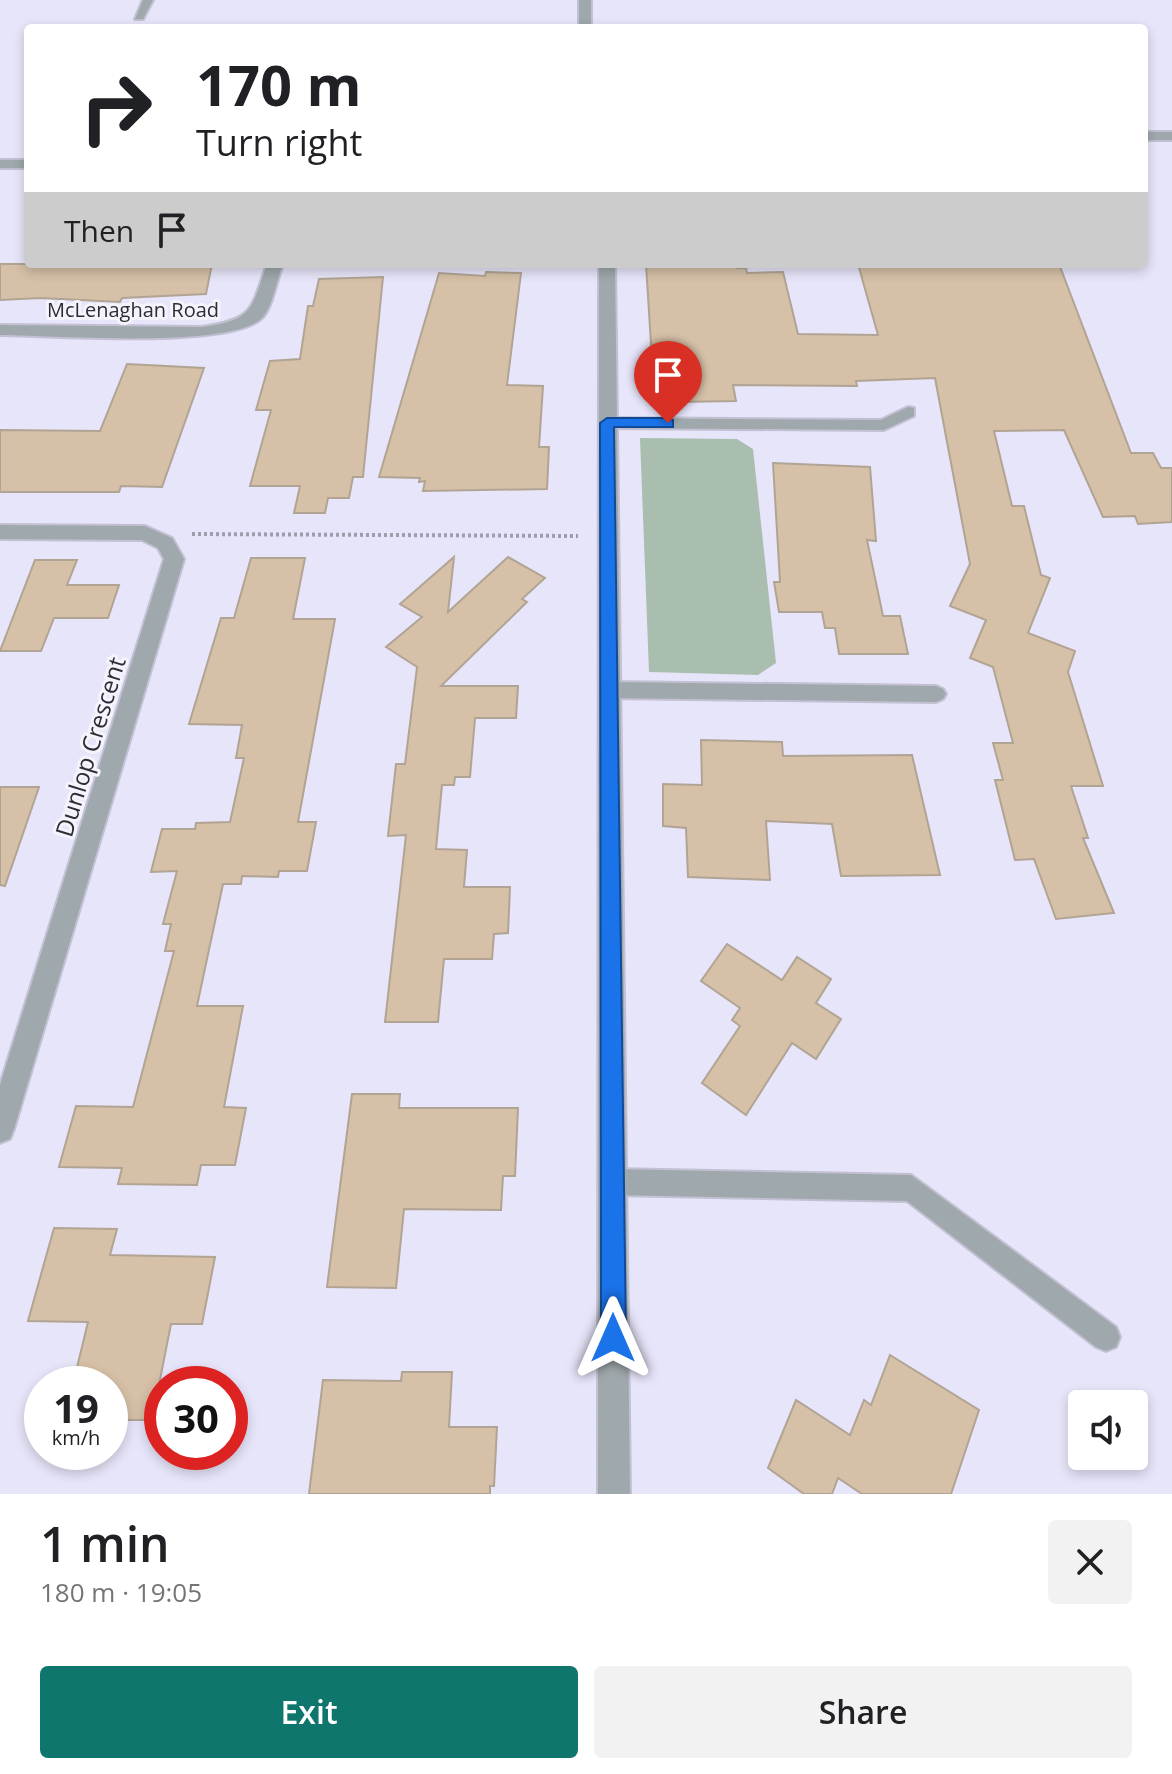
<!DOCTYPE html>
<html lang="en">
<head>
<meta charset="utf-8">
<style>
	:root { --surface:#fff; --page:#f2f2f2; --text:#202124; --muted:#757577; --accent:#0f766e }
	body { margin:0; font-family:"Open Sans",sans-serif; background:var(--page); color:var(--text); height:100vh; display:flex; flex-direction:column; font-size:30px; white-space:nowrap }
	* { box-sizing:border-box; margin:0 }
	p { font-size:26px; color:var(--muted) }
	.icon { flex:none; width:44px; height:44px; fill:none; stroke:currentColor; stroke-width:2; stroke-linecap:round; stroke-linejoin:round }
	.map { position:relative; height:1494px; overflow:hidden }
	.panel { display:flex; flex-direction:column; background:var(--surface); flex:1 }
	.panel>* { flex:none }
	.banner { position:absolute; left:24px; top:24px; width:1124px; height:244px; border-radius:8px; box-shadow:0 4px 12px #0003; background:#fff; color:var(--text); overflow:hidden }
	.fabs { position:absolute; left:1068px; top:1390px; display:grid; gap:16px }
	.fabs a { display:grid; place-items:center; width:80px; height:80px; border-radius:8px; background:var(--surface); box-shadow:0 4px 12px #0003; font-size:40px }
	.speed { position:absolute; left:24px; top:1366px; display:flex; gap:16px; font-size:40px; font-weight:700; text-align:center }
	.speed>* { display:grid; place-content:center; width:104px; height:104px; border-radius:50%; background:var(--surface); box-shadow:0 4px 12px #0003; line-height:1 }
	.speed small { font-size:20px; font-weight:400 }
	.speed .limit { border:12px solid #d22; background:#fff; color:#111 }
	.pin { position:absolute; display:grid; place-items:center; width:68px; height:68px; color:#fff; margin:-82px -34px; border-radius:50% 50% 50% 0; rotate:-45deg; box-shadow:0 0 8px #0007 }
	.pin .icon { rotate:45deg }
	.me { position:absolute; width:88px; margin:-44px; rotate:0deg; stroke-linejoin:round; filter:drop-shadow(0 0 6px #0008) }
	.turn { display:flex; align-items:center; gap:28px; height:168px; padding:0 40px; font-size:36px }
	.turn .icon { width:104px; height:104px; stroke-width:2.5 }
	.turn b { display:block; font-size:56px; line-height:68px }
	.then { display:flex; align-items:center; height:76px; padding:0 40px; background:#0003; gap:16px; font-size:30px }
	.round { display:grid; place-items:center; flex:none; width:84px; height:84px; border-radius:8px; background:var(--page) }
	.head { display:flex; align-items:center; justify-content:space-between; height:136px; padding:0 40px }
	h1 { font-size:48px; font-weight:600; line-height:60px }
	.action { display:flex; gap:16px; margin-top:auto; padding:16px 40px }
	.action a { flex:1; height:92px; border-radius:8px; background:var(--accent); color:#fff; font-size:32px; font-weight:600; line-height:92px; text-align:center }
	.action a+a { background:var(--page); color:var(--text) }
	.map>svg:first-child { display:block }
	.green { fill:#a9beaf }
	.building { fill:#d6c0a7; stroke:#b1a494; stroke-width:2 }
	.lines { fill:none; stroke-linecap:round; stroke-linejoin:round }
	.service-casing { stroke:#c2c0d2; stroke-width:4 }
	.minor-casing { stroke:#c2c0d2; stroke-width:4 }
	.path { stroke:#9e9dac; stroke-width:4; stroke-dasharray:3 3; stroke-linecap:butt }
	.service { fill:#9fa8ac; fill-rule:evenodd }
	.minor { fill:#9fa8ac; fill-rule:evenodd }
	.route { fill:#1a73e8; stroke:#114b97; stroke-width:2 }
	.labels { text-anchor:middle; stroke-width:6; stroke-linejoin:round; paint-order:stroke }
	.far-street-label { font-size:20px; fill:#2e2d35; stroke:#f5f4fc }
	.street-label { font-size:24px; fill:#2e2d35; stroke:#f5f4fc }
</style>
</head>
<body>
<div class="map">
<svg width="1172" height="1494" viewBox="0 0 1172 1494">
	<rect width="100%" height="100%" fill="#e7e5f9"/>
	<polygon class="green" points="640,438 737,439 753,449 776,663 758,675 649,672"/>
	<g class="building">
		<polygon points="0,264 212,264 206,294 122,298 120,302 40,298 0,300"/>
		<polygon points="646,264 736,264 737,268 746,268 747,273 783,272 798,334 878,335 858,264 1059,264 1131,453 1153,453 1161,468 1172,468 1172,522 1138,524 1135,516 1103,517 1064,430 994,431 1012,506 1024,506 1041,575 1050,578 1028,633 1075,651 1068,672 1103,786 1071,786 1088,838 1083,838 1114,913 1056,919 1034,859 1015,860 995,780 1003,780 993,743 1013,743 993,667 970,658 986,620 950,606 970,564 935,378 856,381 857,386 733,385 736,401 675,402 670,360 652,360"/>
		<polygon points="486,272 521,273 507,385 543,386 539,447 549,447 547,489 423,491 425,481 419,482 420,478 379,477 439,273 485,276"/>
		<polygon points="383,277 363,477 353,477 349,498 328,498 325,513 294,513 300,486 250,486 271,410 256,410 270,361 300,359 308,306 313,306 319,279"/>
		<polygon points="127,364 204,368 162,487 121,486 119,492 0,492 0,430 100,431"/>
		<polygon points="773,463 870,467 876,541 867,540 883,616 900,616 908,654 839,654 835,628 825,628 822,612 779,612 774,582 780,582"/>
		<polygon points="454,557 448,612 508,557 545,578 522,599 527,602 441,686 518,686 516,718 475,718 470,777 455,777 454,785 442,785 436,849 467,850 464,887 510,887 508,933 494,934 492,959 444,959 438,1022 385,1022 406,835 388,836 396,764 405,764 417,667 386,647 422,617 400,604"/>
		<polygon points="251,558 305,558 293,619 335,619 298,822 316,822 307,871 279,871 278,877 242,876 241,884 223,884 197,1006 243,1006 224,1107 246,1108 235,1165 201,1165 197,1185 118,1184 122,1168 59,1167 76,1106 133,1107 174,951 165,951 171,924 163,924 177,871 151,872 162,829 195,829 196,823 230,822 244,758 236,758 242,725 189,724 221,618 234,618"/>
		<polygon points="35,560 77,560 67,585 119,585 108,618 54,618 41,651 0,651"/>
		<polygon points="701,740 782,742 783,756 912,755 940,875 841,876 832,824 766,821 770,880 688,877 686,828 663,826 663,784 702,785"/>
		<polygon points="0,787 39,787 5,886 0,885"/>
		<polygon points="727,944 782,980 797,957 831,979 816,1003 841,1019 816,1059 792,1043 746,1115 702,1083 740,1026 732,1020 740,1008 701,981"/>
		<polygon points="352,1094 400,1094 399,1108 518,1108 515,1176 503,1176 501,1210 404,1209 396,1288 327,1287"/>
		<polygon points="54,1228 117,1229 110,1255 215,1257 202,1324 171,1324 152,1420 110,1420 110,1384 73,1384 88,1322 28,1321"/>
		<polygon points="890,1355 979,1410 951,1494 862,1494 838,1478 832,1494 804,1494 768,1468 796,1400 850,1435 864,1400 871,1405"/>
		<polygon points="402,1372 452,1372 449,1427 497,1427 494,1486 490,1486 490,1494 309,1494 323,1380 401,1381"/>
	</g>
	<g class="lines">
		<g class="service-casing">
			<g id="service">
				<polygon points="143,0 153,0 143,19 135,19"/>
				<polygon points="908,407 914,408 914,416 884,430 607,428 599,423 607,418 881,420"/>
				<polygon points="609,682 936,686 943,689 946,694 943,699 936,702 609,698 599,690"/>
				<polygon points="612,1169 911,1175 1116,1327 1120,1337 1116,1347 1106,1351 1096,1347 907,1201 612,1195 603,1191 599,1182 603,1173"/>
			</g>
		</g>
		<g class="minor-casing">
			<g id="minor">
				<rect x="579" y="0" width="12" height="28"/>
				<rect x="1144" y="132" width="28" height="8"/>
				<rect x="0" y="160" width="28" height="8"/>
				<path d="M267 264H283C277 279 273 305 263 317 234 350 49 335 0 335V325L202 327C254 320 251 309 267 264Z"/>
				<polygon points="599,264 615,264 630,1494 598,1494"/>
				<polygon points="0,525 145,526 172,538 184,559 14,1129 10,1139 0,1143 0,1085 164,559 158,548 142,540 0,539"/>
			</g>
		</g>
		<polyline class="path" points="192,534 578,536"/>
		<use href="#service" class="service"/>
		<use href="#minor" class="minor"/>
	</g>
	<polygon class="route" points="668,418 673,420 673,427 614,427 626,1338 622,1347 613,1351 604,1347 601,1338 600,423 607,418"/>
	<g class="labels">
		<g class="far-street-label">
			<text x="133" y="317">McLenaghan Road</text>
		</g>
		<g class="street-label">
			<text transform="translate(91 747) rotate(-73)" y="8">Dunlop Crescent</text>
		</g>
	</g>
</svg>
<div class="fabs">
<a><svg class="icon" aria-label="sound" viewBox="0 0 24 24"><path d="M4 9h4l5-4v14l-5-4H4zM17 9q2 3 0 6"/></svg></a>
</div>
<div class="speed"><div>19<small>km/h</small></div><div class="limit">30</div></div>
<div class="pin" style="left:668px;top:423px;background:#d93025"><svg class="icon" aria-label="arrive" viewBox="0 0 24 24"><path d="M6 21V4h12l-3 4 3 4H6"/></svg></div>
<svg class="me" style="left:613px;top:1338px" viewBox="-20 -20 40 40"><path d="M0-17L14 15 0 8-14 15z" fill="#1a73e8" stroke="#fff" stroke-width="4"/></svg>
<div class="banner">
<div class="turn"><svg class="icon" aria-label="right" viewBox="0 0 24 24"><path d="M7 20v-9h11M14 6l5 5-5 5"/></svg><div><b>170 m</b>Turn right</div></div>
<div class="then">Then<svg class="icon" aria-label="arrive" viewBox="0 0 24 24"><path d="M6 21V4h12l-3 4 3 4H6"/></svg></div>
</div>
</div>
<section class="panel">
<div class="head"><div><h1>1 min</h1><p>180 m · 19:05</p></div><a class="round"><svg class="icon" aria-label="close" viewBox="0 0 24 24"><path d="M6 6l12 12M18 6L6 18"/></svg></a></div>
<div class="action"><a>Exit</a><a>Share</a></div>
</section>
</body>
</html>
